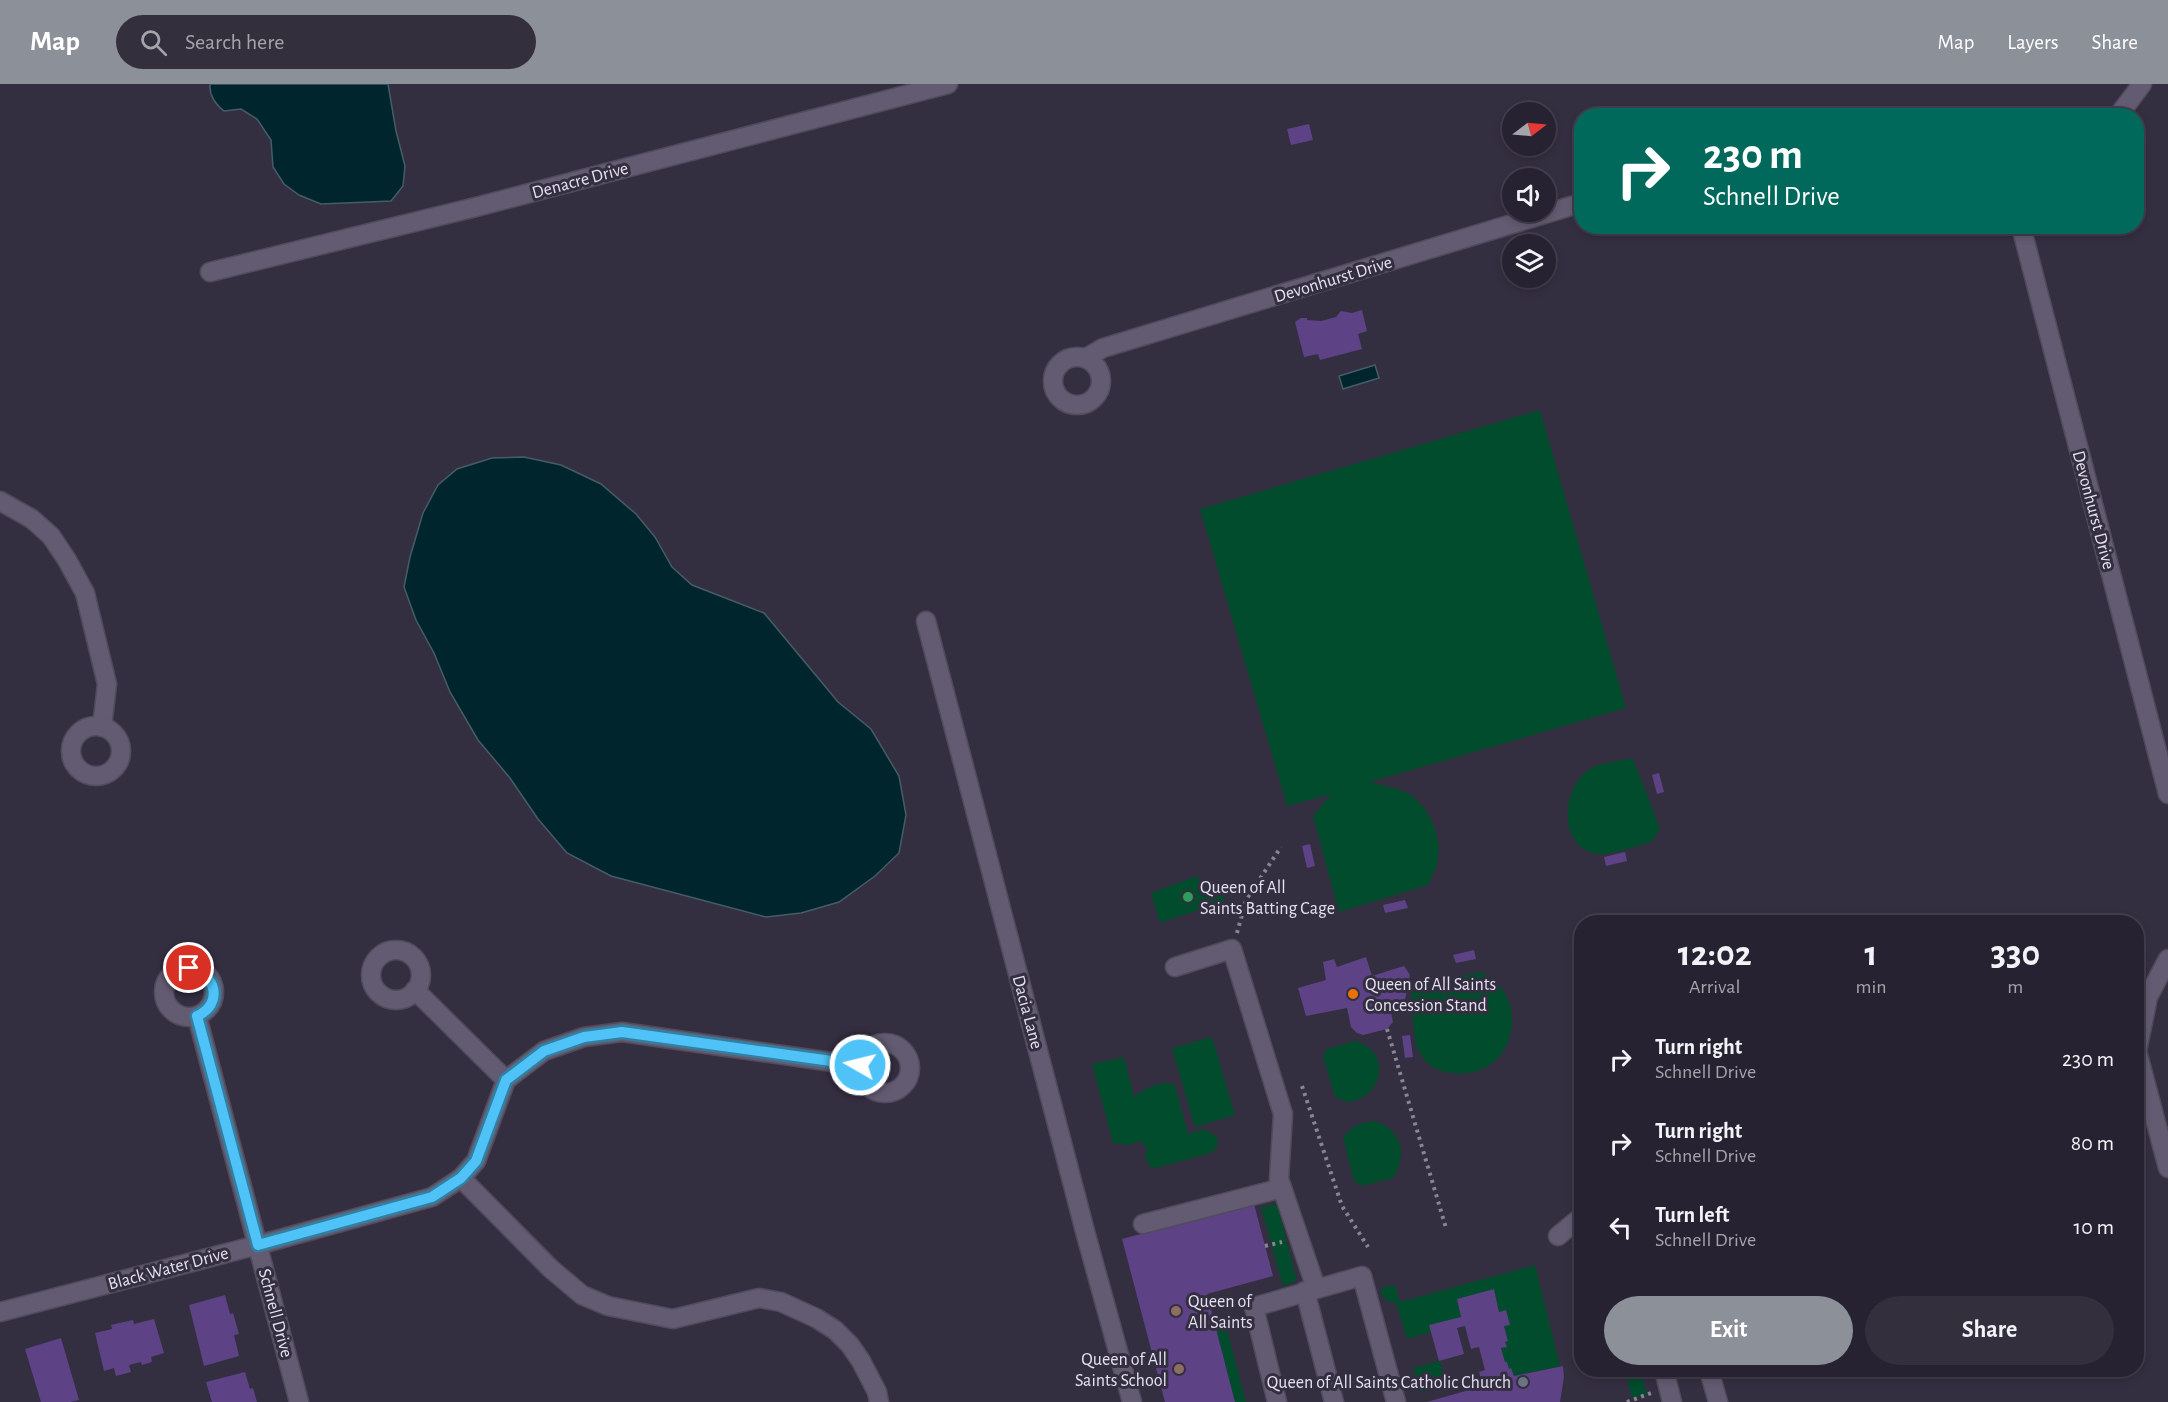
<!DOCTYPE html>
<html lang="en">
<head>
<meta charset="utf-8">
<style>
	:root { --surface:#272231; --page:#332f3d; --text:#f1f3f6; --muted:#a4a4ab; --line:#433f4d; --accent:#8c9099 }
	body { margin:0; font-family:"Alegreya Sans",sans-serif; background:var(--page); color:var(--text); height:100vh; display:flex; flex-direction:column; font-size:22px; white-space:nowrap }
	* { box-sizing:border-box; margin:0 }
	p { font-size:20px; color:var(--muted) }
	.icon { flex:none; width:33px; height:33px; fill:none; stroke:currentColor; stroke-width:2; stroke-linecap:round; stroke-linejoin:round }
	.map { position:relative; flex:1; overflow:hidden }
	.panel { position:absolute; left:1574px; top:831px; width:570px; height:462px; display:flex; flex-direction:column; background:var(--surface); border-radius:24px; box-shadow:0 3px 9px #0003,0 0 0 2px var(--line) }
	.panel>* { flex:none }
	.top-card { position:absolute; left:1574px; top:24px; width:570px; height:126px; border-radius:24px; box-shadow:0 3px 9px #0003,0 0 0 2px var(--line); background:#00695c; color:#fff; overflow:hidden }
	.needle { width:39px; rotate:74deg }
	.buttons { position:absolute; left:1502px; top:18px; display:grid; gap:12px }
	.buttons a { display:grid; place-items:center; width:54px; height:54px; border-radius:50%; background:var(--surface); box-shadow:0 3px 9px #0003,0 0 0 2px var(--line); font-size:30px }
	.pin { position:absolute; display:grid; place-items:center; width:51px; height:51px; color:#fff; margin:-26px; border:3px solid #fff; border-radius:50%; box-shadow:0 2px 6px #0007 }
	.me { position:absolute; width:66px; margin:-33px; rotate:278deg; stroke-linejoin:round; filter:drop-shadow(0 0 4px #0008) }
	.turn { display:flex; align-items:center; gap:21px; height:126px; padding:0 30px; font-size:27px }
	.turn .icon { width:78px; height:78px; stroke-width:2.5 }
	.turn b { display:block; font-size:42px; line-height:51px }
	.eta { display:flex; justify-content:space-evenly; align-items:center; height:102px; text-align:center }
	.eta b { font-size:36px; font-weight:700; line-height:42px }
	.action { display:flex; gap:12px; margin-top:auto; padding:12px 30px }
	.action a { flex:1; height:69px; border-radius:36px; background:var(--accent); color:#fff; font-size:24px; font-weight:700; line-height:69px; text-align:center }
	.action a+a { background:var(--page); color:var(--text) }
	ul { padding:0; list-style:none }
	li { display:flex; align-items:center; gap:18px; height:84px; padding:0 30px }
	li div { flex:1 }
	li b { display:block; font-size:22px }
	li em { font-style:normal }
	header { display:flex; align-items:center; gap:36px; box-sizing:border-box; height:84px; padding:0 30px; background:var(--accent); color:#fff }
	header strong { font-size:28px }
	nav { display:flex; gap:33px; margin-inline-start:auto; font-size:21px }
	.search { width:420px; height:54px; background:var(--page); display:flex; align-items:center; gap:15px; box-sizing:border-box; padding:0 21px; border-radius:33px; color:var(--muted); font-size:22px }
	.map>svg:first-child { display:block }
	.green { fill:#004c2c }
	.water { fill:#00252d; stroke:#455d67; stroke-width:1.5 }
	.building { fill:#5d4385 }
	.lines { fill:none; stroke-linecap:round; stroke-linejoin:round }
	.minor-casing { stroke:#504b5b; stroke-width:21 }
	.path { stroke:#898494; stroke-width:4; stroke-dasharray:3 4.5; stroke-linecap:butt }
	.minor { stroke:#635b71; stroke-width:18 }
	.route-casing { stroke:#337fa1; stroke-width:15 }
	.route { stroke:#4fc3f7; stroke-width:10 }
	.leisure-dot { fill:#2e9e5b; stroke:#342e41; stroke-width:2 }
	.food-dot { fill:#e8710a; stroke:#342e41; stroke-width:2 }
	.education-dot { fill:#8d6e63; stroke:#342e41; stroke-width:2 }
	.worship-dot { fill:#6b7280; stroke:#342e41; stroke-width:2 }
	.labels { text-anchor:middle; stroke-width:6; stroke-linejoin:round; paint-order:stroke }
	.street-label { font-size:18px; fill:#e5e1ee; stroke:#342e41 }
	.poi-label { font-size:18px; fill:#e5e1ee; stroke:#342e41; text-anchor:start }
</style>
</head>
<body>
<header>
<strong>Map</strong>
<div class="search"><svg class="icon" aria-label="search" viewBox="0 0 24 24"><circle cx="10" cy="10" r="6"/><path d="M15 15l6 6"/></svg>Search here</div>
<nav><a>Map</a><a>Layers</a><a>Share</a></nav>
</header>
<div class="map">
<svg width="2168" height="1318" viewBox="0 0 2168 1318">
	<rect width="100%" height="100%" fill="#342e41"/>
	<g class="green">
		<path d="M1540 326 1626 624 1370 698C1381 702 1398 703 1409 710 1429 723 1442 751 1438 775 1437 784 1432 792 1428 801L1339 828 1313 732 1331 710 1287 722 1200 425Z"/>
		<path d="M1627 675H1633L1660 744 1652 758C1641 761 1607 772 1597 770 1558 763 1561 707 1587 687 1597 679 1614 678 1627 675Z"/>
		<polygon points="1197,792 1203,805 1220,801 1225,817 1160,839 1151,809"/>
		<path d="M1479 888C1533 907 1519 998 1451 989 1435 987 1426 980 1418 966 1413 956 1412 916 1411 903Z"/>
		<polygon points="1212,953 1235,1031 1195,1043 1172,964"/>
		<path d="M1355 957C1392 966 1384 1015 1347 1018L1335 1013 1323 972 1327 965Z"/>
		<path d="M1124 973 1134 1013C1143 1005 1163 995 1175 1001L1188 1050 1205 1045 1218 1054 1217 1063 1211 1069 1156 1084 1150 1083 1145 1074 1147 1065 1141 1057 1128 1061 1113 1059 1092 980Z"/>
		<path d="M1374 1037C1402 1045 1408 1071 1393 1094L1362 1102 1354 1097 1343 1054C1350 1042 1361 1039 1374 1037Z"/>
		<polygon points="1277,1120 1297,1197 1283,1202 1261,1123"/>
		<path d="M1535 1181 1560 1282 1514 1292 1511 1284 1509 1285 1507 1278H1505L1501 1264 1506 1263 1505 1258 1508 1257 1504 1242 1510 1241 1506 1226 1499 1228 1494 1206 1457 1215 1461 1233 1431 1248 1407 1255 1396 1219C1388 1218 1384 1216 1380 1208L1384 1203 1395 1201 1400 1218Z"/>
		<polygon points="1226,1242 1246,1318 1235,1318 1216,1244"/>
		<polygon points="1440,1277 1447,1302 1421,1309 1413,1284"/>
		<polygon points="1625,1286 1640,1286 1647,1311 1632,1314"/>
	</g>
	<g class="water">
		<path d="M210 0H388L396 47 405 82 403 102 391 117 321 120 299 111 284 100 273 83 271 56 257 35 241 25 224 27C215 20 209 12 210 0Z"/>
		<polygon points="1375,281 1379,294 1343,305 1339,292"/>
		<polygon points="524,373 561,381 601,400 636,430 655,453 672,483 692,501 764,529 838,618 871,645 899,692 906,731 899,769 875,792 839,818 801,829 766,833 611,792 567,769 538,735 510,694 478,656 450,608 434,569 416,536 404,503 410,473 423,429 438,401 457,385 492,374"/>
	</g>
	<g class="building">
		<polygon points="1309,40 1313,56 1291,61 1287,45"/>
		<polygon points="1362,226 1367,247 1358,250 1362,265 1320,276 1318,270 1304,273 1295,238 1301,234 1307,234 1307,236 1321,237 1336,233 1341,227 1352,229"/>
		<polygon points="1659,689 1664,708 1657,710 1652,691"/>
		<polygon points="1310,760 1315,782 1307,784 1302,762"/>
		<polygon points="1625,768 1627,777 1606,782 1604,773"/>
		<polygon points="1405,816 1408,824 1385,829 1383,821"/>
		<polygon points="1474,866 1476,875 1456,879 1453,871"/>
		<polygon points="1366,873 1372,892 1404,882 1410,891 1405,916 1390,924 1393,938 1387,945 1363,951 1357,949 1351,943 1347,924 1306,932 1298,904 1326,896 1323,878 1334,875 1337,883"/>
		<polygon points="1410,951 1413,973 1405,974 1402,952"/>
		<polygon points="1254,1120 1273,1192 1207,1210 1235,1318 1165,1318 1122,1155"/>
		<polygon points="1494,1205 1499,1228 1506,1226 1510,1241 1504,1242 1508,1257 1505,1258 1507,1263 1501,1264 1505,1278 1507,1278 1509,1285 1511,1284 1514,1292 1563,1282 1564,1293 1560,1318 1427,1318 1483,1302 1479,1288 1485,1286 1479,1263 1471,1265 1465,1242 1457,1244 1464,1270 1439,1277 1429,1241 1461,1233 1457,1215"/>
		<polygon points="225,1211 230,1230 233,1229 239,1250 234,1251 239,1272 204,1282 189,1221"/>
		<polygon points="154,1235 164,1269 151,1273 152,1278 142,1281 141,1278 129,1281 131,1288 116,1292 114,1284 104,1287 95,1249 112,1245 111,1241 133,1236 134,1240"/>
		<polygon points="61,1254 79,1316 70,1318 41,1318 25,1265"/>
		<polygon points="245,1288 250,1305 253,1304 257,1318 212,1318 206,1298"/>
	</g>
	<g class="lines">
		<g class="minor-casing">
			<g id="minor">
				<polyline points="2118,32 2142,0"/>
				<polyline points="2021,142 2168,710"/>
				<polyline points="210,188 476,123 948,0"/>
				<circle cx="1077" cy="297" r="24"/>
				<polyline points="1086,274 1103,264 1581,119"/>
				<polyline points="0,417 32,435 51,452 67,476 85,509 107,600 102,643"/>
				<polyline points="926,537 1086,1151 1132,1318"/>
				<circle cx="96" cy="667" r="25"/>
				<circle cx="396" cy="891" r="25"/>
				<polyline points="2168,875 2148,913 2137,967 2168,1084"/>
				<polyline points="1175,883 1232,865 1283,1030 1279,1095 1316,1204"/>
				<circle cx="189" cy="908" r="25"/>
				<polyline points="415,906 506,996"/>
				<polyline points="197,932 299,1318"/>
				<circle cx="885" cy="984" r="25"/>
				<polyline points="461,1094 550,1184 582,1211 608,1222 673,1235 759,1214 781,1218 816,1234 835,1246 850,1261 861,1277 877,1308 879,1318"/>
				<polyline points="1143,1140 1282,1104"/>
				<polyline points="1558,1152 1581,1133"/>
				<polyline points="1305,1207 1334,1318"/>
				<polyline points="0,1228 258,1161 432,1113 461,1094 476,1077 506,996 544,967 584,953 622,948 860,982"/>
				<polyline points="1664,1286 1672,1318"/>
				<polyline points="1709,1286 1718,1318"/>
				<polyline points="1277,1318 1254,1223 1362,1192 1396,1318"/>
			</g>
		</g>
		<g class="path">
			<polyline points="1237,849 1246,816 1281,763"/>
			<polyline points="1387,945 1446,1144"/>
			<polyline points="1302,1002 1342,1122 1368,1163"/>
			<polyline points="1265,1162 1282,1158"/>
			<polyline points="1627,1318 1651,1309"/>
		</g>
		<use href="#minor" class="minor"/>
	</g>
	<g class="lines">
		<g class="route-casing">
			<path id="route" d="M189 884C216 889 224 920 197 932L258 1161 432 1113 461 1094 476 1077 506 996 544 967 584 953 622 948 860 981"/>
		</g>
		<use href="#route" class="route"/>
	</g>
	<circle class="leisure-dot" cx="1188" cy="813" r="6"/>
	<circle class="food-dot" cx="1353" cy="910" r="6"/>
	<g class="education-dot">
		<circle cx="1176" cy="1227" r="6"/>
		<circle cx="1179" cy="1285" r="6"/>
	</g>
	<circle class="worship-dot" cx="1523" cy="1298" r="6"/>
	<g class="labels">
		<g class="street-label">
			<text transform="translate(580 96) rotate(-15)" y="6">Denacre Drive</text>
			<text transform="translate(1333 195) rotate(-17)" y="6">Devonhurst Drive</text>
			<text transform="translate(2094 426) rotate(75)" y="6">Devonhurst Drive</text>
			<text transform="translate(1028 928) rotate(75)" y="6">Dacia Lane</text>
			<text transform="translate(168 1184) rotate(-15)" y="6">Black Water Drive</text>
			<text transform="translate(276 1229) rotate(75)" y="6">Schnell Drive</text>
		</g>
		<g class="poi-label">
			<text x="1200" y="809">Queen of All<tspan x="1200" dy="21">Saints Batting Cage</tspan></text>
			<text x="1365" y="906">Queen of All Saints<tspan x="1365" dy="21">Concession Stand</tspan></text>
			<text x="1188" y="1223">Queen of<tspan x="1188" dy="21">All Saints</tspan></text>
			<text x="1167" y="1281" text-anchor="end">Queen of All<tspan x="1167" dy="21">Saints School</tspan></text>
			<text x="1511" y="1304" text-anchor="end">Queen of All Saints Catholic Church</text>
		</g>
	</g>
</svg>
<div class="buttons">
<a><svg class="needle" viewBox="-14 -14 28 28"><path d="M0-13l5 13h-10z" fill="#e53935"/><path d="M0 13l5-13h-10z" fill="#a4a4ab"/></svg></a>
<a><svg class="icon" aria-label="sound" viewBox="0 0 24 24"><path d="M4 9h4l5-4v14l-5-4H4zM17 9q2 3 0 6"/></svg></a>
<a><svg class="icon" aria-label="layers" viewBox="0 0 24 24"><path d="M12 4l9 5-9 5-9-5zM3 14l9 5 9-5"/></svg></a>
</div>
<div class="pin" style="left:189px;top:884px;background:#d93025"><svg class="icon" aria-label="arrive" viewBox="0 0 24 24"><path d="M6 21V4h12l-3 4 3 4H6"/></svg></div>
<svg class="me" style="left:860px;top:981px" viewBox="-20 -20 40 40"><circle r="17" fill="#4fc3f7" stroke="#fff" stroke-width="3"/><path d="M0-11L8 9 0 5-8 9z" fill="#fff"/></svg>
<div class="top-card">
<div class="turn"><svg class="icon" aria-label="right" viewBox="0 0 24 24"><path d="M7 20v-9h11M14 6l5 5-5 5"/></svg><div><b>230 m</b>Schnell Drive</div></div>
</div>
<section class="panel">
<div class="eta">
<div><b>12:02</b><p>Arrival</p></div>
<div><b>1</b><p>min</p></div>
<div><b>330</b><p>m</p></div>
</div>
<ul>
<li><svg class="icon" aria-label="right" viewBox="0 0 24 24"><path d="M7 20v-9h11M14 6l5 5-5 5"/></svg><div><b>Turn right</b><p>Schnell Drive</p></div><em>230 m</em></li>
<li><svg class="icon" aria-label="right" viewBox="0 0 24 24"><path d="M7 20v-9h11M14 6l5 5-5 5"/></svg><div><b>Turn right</b><p>Schnell Drive</p></div><em>80 m</em></li>
<li><svg class="icon" aria-label="left" viewBox="0 0 24 24"><path d="M17 20v-9H6M10 6l-5 5 5 5"/></svg><div><b>Turn left</b><p>Schnell Drive</p></div><em>10 m</em></li>
</ul>
<div class="action"><a>Exit</a><a>Share</a></div>
</section>
</div>
</body>
</html>
